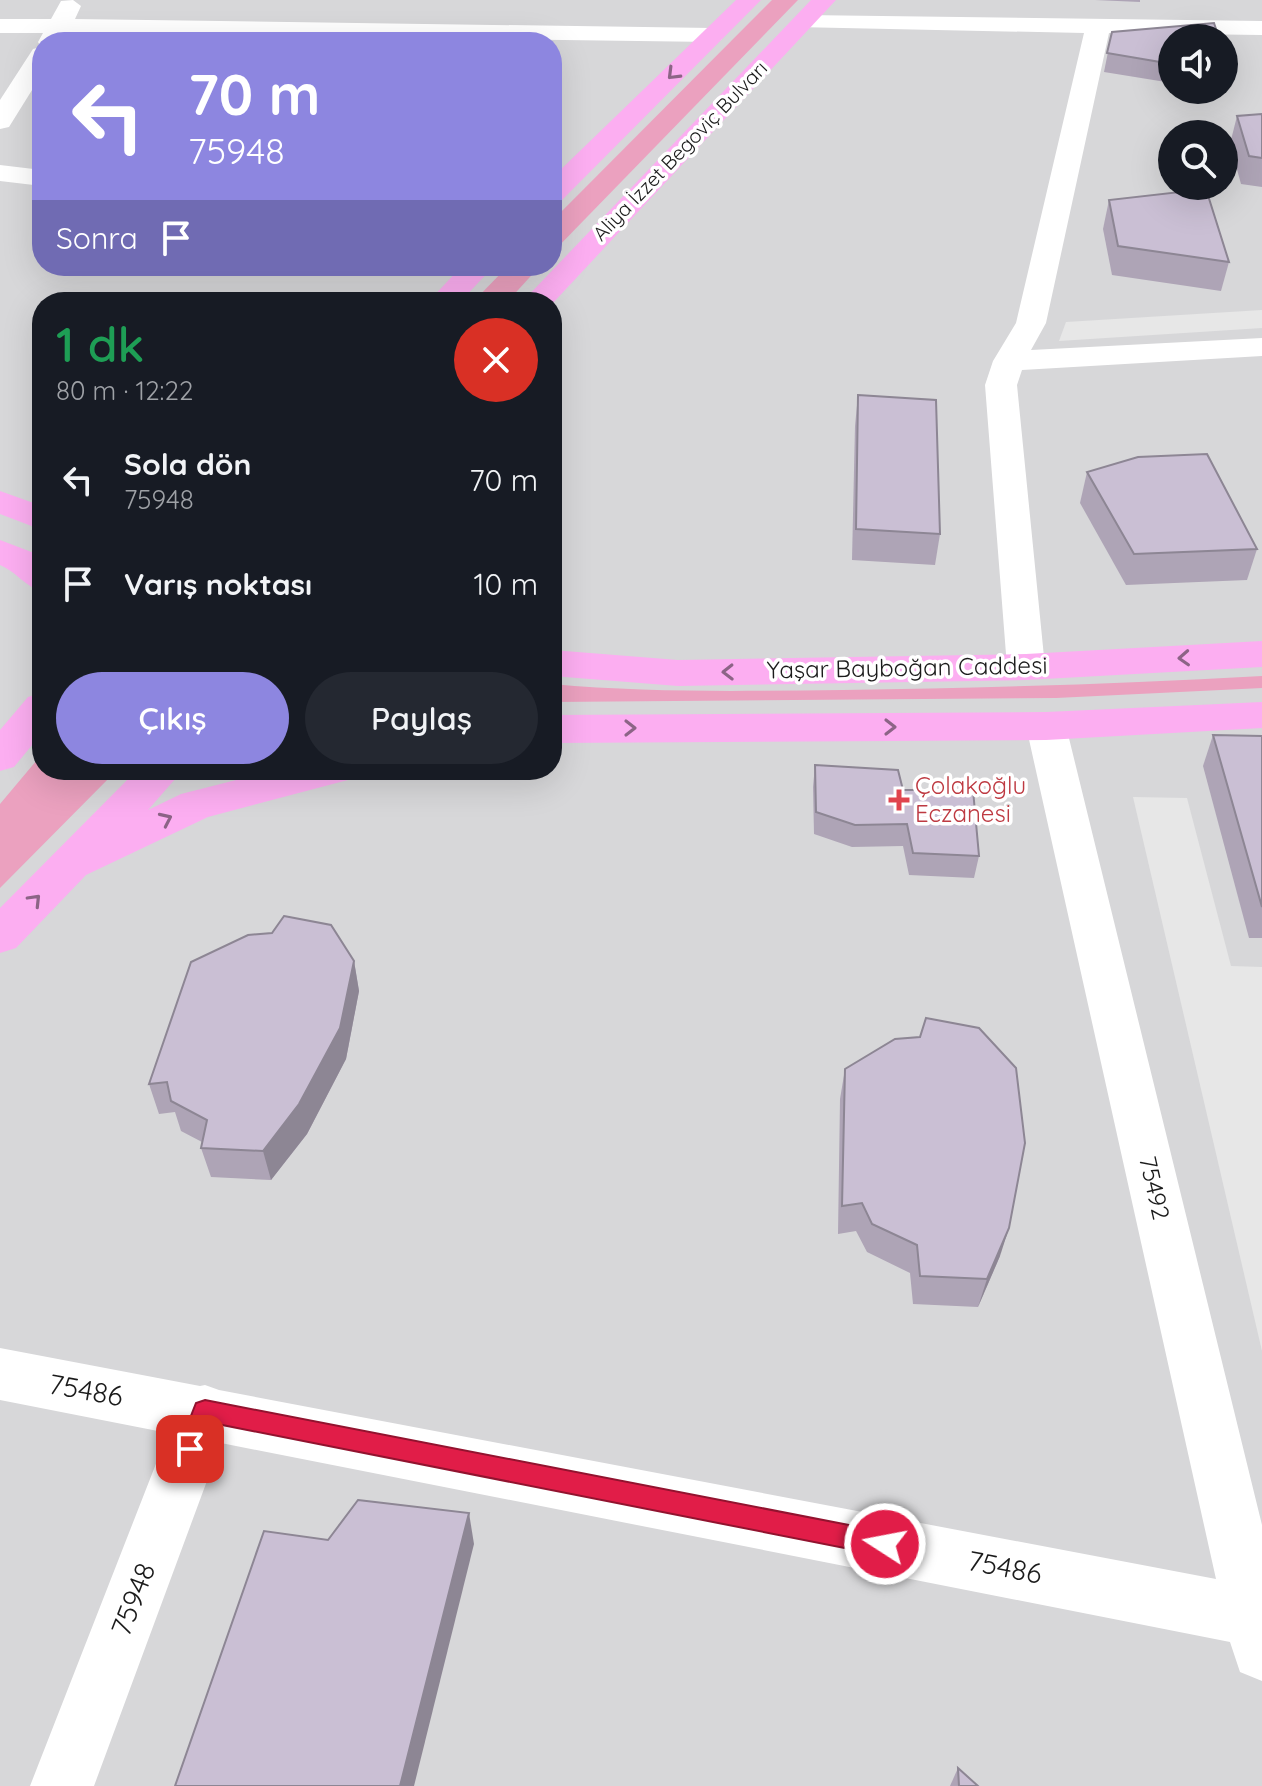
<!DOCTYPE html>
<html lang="tr">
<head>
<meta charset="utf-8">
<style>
	:root { --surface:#171b24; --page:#242831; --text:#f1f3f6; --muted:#9ea1a6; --accent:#8d86e0 }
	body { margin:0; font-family:Quicksand,sans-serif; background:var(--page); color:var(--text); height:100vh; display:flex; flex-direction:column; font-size:30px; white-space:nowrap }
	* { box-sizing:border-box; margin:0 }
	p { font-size:26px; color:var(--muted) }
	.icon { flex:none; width:44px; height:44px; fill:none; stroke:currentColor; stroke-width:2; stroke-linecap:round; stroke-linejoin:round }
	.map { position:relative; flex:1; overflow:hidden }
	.drawer { position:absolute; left:32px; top:292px; width:530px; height:488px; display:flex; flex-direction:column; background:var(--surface); border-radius:32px; box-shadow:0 8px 32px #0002 }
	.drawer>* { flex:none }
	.hud { position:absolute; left:32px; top:32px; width:530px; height:244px; border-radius:32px; box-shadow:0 8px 32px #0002; background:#8d86e0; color:#fff; overflow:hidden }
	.fabs { position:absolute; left:1158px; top:24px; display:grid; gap:16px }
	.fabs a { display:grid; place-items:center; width:80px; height:80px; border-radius:50%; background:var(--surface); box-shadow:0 8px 32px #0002; font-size:40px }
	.pin { position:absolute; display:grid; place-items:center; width:68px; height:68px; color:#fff; margin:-34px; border-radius:16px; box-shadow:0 4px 12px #0006 }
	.me { position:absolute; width:88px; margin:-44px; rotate:281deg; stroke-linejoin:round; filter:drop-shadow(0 0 6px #0008) }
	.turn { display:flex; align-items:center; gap:28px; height:168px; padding:0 24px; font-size:36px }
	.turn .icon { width:104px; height:104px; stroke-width:2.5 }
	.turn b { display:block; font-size:56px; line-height:68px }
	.then { display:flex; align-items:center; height:76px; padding:0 24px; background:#0003; gap:16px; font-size:30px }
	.round { display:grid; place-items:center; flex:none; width:84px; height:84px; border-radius:42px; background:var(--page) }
	.overview { display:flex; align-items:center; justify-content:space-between; height:136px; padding:0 24px }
	h1 { font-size:48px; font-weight:600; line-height:60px; color:#1e9e55 }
	.primary-button { display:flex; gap:16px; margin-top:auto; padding:16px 24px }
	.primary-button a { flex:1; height:92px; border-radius:48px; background:var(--accent); color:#fff; font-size:32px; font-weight:600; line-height:92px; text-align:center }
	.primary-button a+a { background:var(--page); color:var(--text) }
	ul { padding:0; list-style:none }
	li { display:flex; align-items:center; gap:24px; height:104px; padding:0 24px }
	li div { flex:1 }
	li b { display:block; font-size:30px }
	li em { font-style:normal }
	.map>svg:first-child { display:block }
	.residential { fill:#d7d7d9; fill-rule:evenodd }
	.grass { fill:#eba1bf }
	.parking { fill:#e7e7e7 }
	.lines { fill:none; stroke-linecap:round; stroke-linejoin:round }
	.street { fill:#fff; fill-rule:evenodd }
	.secondary { fill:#fcaef1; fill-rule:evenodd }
	.wall { fill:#aea4b6 }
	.shaded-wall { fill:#8d8694 }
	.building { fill:#cabfd4; stroke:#8d8694; stroke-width:2 }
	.oneway { stroke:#8c6486 }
	.route { fill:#e11d48; stroke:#92132f; stroke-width:2 }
	.health-dot { fill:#e0444e; stroke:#fff; stroke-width:3 }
	.labels { text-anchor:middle; stroke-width:7; stroke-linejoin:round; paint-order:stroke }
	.far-street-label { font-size:20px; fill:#1b1b1b; stroke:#fff }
	.street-label { font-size:24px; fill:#1b1b1b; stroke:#fff }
	.health-label { font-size:24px; fill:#be3a42; stroke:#fff; text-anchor:start }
	.near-street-label { font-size:28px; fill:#1b1b1b; stroke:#fff }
</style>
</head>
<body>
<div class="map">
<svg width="1262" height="1786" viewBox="0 0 1262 1786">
	<rect width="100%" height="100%" fill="#eadfed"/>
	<path class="residential" d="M0 0H1262V1786H0ZM1172 38H1224V90H1172ZM42 42H552V266H42ZM1172 134H1224V186H1172ZM42 302H552V770H42Z"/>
	<g class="grass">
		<polygon points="772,0 798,0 552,253 552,221"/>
		<polygon points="508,266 540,266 507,302 473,302"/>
		<path d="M1262 676V688L1056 698 552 702V684C649 693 746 691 843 690 983 688 1122 684 1262 676Z"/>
		<polygon points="42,754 42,770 117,770 0,888 0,804"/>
	</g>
	<g class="parking">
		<polygon points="1262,310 1262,328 1059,341 1066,322"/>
		<polygon points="1133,797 1187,798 1231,966 1262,967 1262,1351"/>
	</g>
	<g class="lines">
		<g class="street">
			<polygon points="73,0 81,6 75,19 712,28 721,30 724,35 721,40 712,42 68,33 62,42 42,42 42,74 9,127 0,129 0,100 33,49 41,47 38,42 43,33 0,33 0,19 51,19 61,1"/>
			<polygon points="804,15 1262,21 1262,35 1109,33 1046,323 1031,350 1262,338 1262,356 1022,370 1017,385 1045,667 1040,676 1026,680 1012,676 1007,667 985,385 993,361 1016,323 1084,33 796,27 792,22 796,17"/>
			<polygon points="0,165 42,170 42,186 0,181"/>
			<polygon points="1046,712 1060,716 1066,726 1262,1525 1262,1681 1240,1672 1230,1642 221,1443 94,1786 30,1786 168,1433 0,1400 0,1348 200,1386 205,1385 219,1390 1216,1579 1026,726 1032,716"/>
		</g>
		<g class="secondary">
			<polygon points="736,0 761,0 562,200 552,202 552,178"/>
			<polygon points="811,0 836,0 552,304 522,302"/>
			<polygon points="462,266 494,266 460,302 428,302"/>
			<polygon points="0,491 42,506 42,530 0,514"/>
			<path d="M0 540 42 556V591C25 587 17 572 0 565Z"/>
			<polygon points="1262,641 1262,667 1026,680 678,686 552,676 552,650 678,660 1026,654"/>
			<polygon points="42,693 42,733 14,767 0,771 0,730 28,697"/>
			<polygon points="1262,702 1262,728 1046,740 552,743 552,715 1046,712"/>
			<polygon points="137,770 183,770 148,810 181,794 276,770 354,770 348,780 208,817 86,875 16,948 0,953 0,908"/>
		</g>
	</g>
	<g class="wall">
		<polygon points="1095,0 1140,0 1140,2"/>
		<polygon points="1112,32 1172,38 1172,83 1104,72"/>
		<polygon points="1224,55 1230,73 1225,92 1213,90 1224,90"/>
		<polygon points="1262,114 1262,187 1241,184 1230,144 1237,116"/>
		<polygon points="1109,200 1229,262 1221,291 1112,275 1103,229"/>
		<polygon points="858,395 940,534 935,565 852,560 855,426"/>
		<polygon points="1087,472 1257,549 1247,580 1126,585 1080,503"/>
		<polygon points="1213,735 1262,736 1262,938 1249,938 1203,766"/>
		<polygon points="815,765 903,790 979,856 974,878 909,875 903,846 852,847 814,834 813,787"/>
		<polygon points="354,961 359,991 346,1059 307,1134 271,1180 211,1177 201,1148 202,1142 181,1131 175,1112 159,1114 149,1084"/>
		<polygon points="845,1069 1000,1256 978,1307 913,1304 910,1273 867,1252 856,1231 838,1234 840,1099"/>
		<polygon points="958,1768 978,1786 950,1786"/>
	</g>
	<g class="shaded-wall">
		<polygon points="354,961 359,991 346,1059 307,1134 271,1180 263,1151"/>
		<polygon points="1009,1228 1000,1256 978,1307 987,1279"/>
		<polygon points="469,1513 474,1544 414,1786 400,1786"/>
	</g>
	<g class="building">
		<polygon points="1214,23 1219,38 1172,38 1172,64 1107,53 1112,32"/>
		<polygon points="1224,55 1230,73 1224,72"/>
		<polygon points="1262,114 1262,158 1249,156 1237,116"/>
		<polygon points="1206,189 1229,262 1118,246 1109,200"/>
		<polygon points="858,395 936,400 940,534 856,529"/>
		<polygon points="1207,454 1257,549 1134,554 1087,472 1138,457"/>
		<polygon points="1213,735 1262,736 1262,907"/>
		<polygon points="815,765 898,770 903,790 973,790 979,856 913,853 907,824 855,825 816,812"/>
		<polygon points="284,916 331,925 354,961 340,1028 299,1104 263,1151 201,1148 207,1120 171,1101 167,1082 149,1084 191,962 248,935 272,933"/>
		<polygon points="926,1018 979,1028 1016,1068 1025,1143 1009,1228 987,1279 920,1276 917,1245 872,1224 862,1203 842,1206 845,1069 895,1039 920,1037"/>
		<polygon points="358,1500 469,1513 400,1786 175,1786 264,1531 328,1540"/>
		<polygon points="958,1768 978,1786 959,1786"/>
	</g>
	<defs><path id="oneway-chevron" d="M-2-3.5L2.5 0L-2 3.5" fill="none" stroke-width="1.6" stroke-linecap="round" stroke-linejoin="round" transform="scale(2)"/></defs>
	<g class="oneway">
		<use href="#oneway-chevron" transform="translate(673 74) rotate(135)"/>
		<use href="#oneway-chevron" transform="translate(1184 658) rotate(177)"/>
		<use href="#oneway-chevron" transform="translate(728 672) rotate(179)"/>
		<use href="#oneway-chevron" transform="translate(890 727)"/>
		<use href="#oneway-chevron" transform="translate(630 728)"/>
		<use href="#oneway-chevron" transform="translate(166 819) rotate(-25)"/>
		<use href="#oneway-chevron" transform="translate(35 900) rotate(-46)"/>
	</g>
	<polygon class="route" points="205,1400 885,1532 893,1535 897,1544 893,1553 885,1556 212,1423 199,1457 190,1460 182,1457 178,1449 196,1403"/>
	<path class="health-dot" d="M895 788h8v8h8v8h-8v8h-8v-8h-8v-8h8z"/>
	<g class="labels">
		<g class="far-street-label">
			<text transform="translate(680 151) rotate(-46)" y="7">Aliya İzzet Begoviç Bulvarı</text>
		</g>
		<g class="street-label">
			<text transform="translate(907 668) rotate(-1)" y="8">Yaşar Bayboğan Caddesi</text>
			<text transform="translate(1154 1188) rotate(77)" y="8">75492</text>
		</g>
		<g class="health-label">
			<text x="915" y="794">Çolakoğlu<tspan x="915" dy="28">Eczanesi</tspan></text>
		</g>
		<g class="near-street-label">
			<text transform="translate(86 1390) rotate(10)" y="10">75486</text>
			<text transform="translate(1005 1567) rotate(11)" y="10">75486</text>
			<text transform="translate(133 1599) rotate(-69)" y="10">75948</text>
		</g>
	</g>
</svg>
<div class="fabs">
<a><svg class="icon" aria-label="sound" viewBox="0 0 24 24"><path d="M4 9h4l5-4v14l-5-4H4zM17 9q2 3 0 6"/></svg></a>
<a><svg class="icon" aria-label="search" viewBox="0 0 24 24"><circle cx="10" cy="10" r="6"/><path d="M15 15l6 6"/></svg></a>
</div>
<div class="pin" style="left:190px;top:1449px;background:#d93025"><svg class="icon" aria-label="arrive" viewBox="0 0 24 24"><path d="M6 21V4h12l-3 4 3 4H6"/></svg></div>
<svg class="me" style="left:885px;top:1544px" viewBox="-20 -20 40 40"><circle r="17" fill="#e11d48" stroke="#fff" stroke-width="3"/><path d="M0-11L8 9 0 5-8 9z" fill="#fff"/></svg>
<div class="hud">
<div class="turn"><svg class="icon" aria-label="left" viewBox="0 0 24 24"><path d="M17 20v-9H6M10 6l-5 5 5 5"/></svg><div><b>70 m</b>75948</div></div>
<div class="then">Sonra<svg class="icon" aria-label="arrive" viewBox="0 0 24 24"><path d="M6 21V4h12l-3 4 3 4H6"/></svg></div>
</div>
<section class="drawer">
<div class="overview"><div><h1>1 dk</h1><p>80 m · 12:22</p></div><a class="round" style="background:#d93025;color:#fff"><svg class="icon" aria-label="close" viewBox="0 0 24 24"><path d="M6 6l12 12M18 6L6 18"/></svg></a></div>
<ul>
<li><svg class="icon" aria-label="left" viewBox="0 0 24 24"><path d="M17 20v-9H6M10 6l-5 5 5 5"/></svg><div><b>Sola dön</b><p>75948</p></div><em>70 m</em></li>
<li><svg class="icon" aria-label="arrive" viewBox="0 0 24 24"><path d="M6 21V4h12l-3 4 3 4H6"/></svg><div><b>Varış noktası</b></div><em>10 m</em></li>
</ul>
<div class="primary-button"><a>Çıkış</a><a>Paylaş</a></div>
</section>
</div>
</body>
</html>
